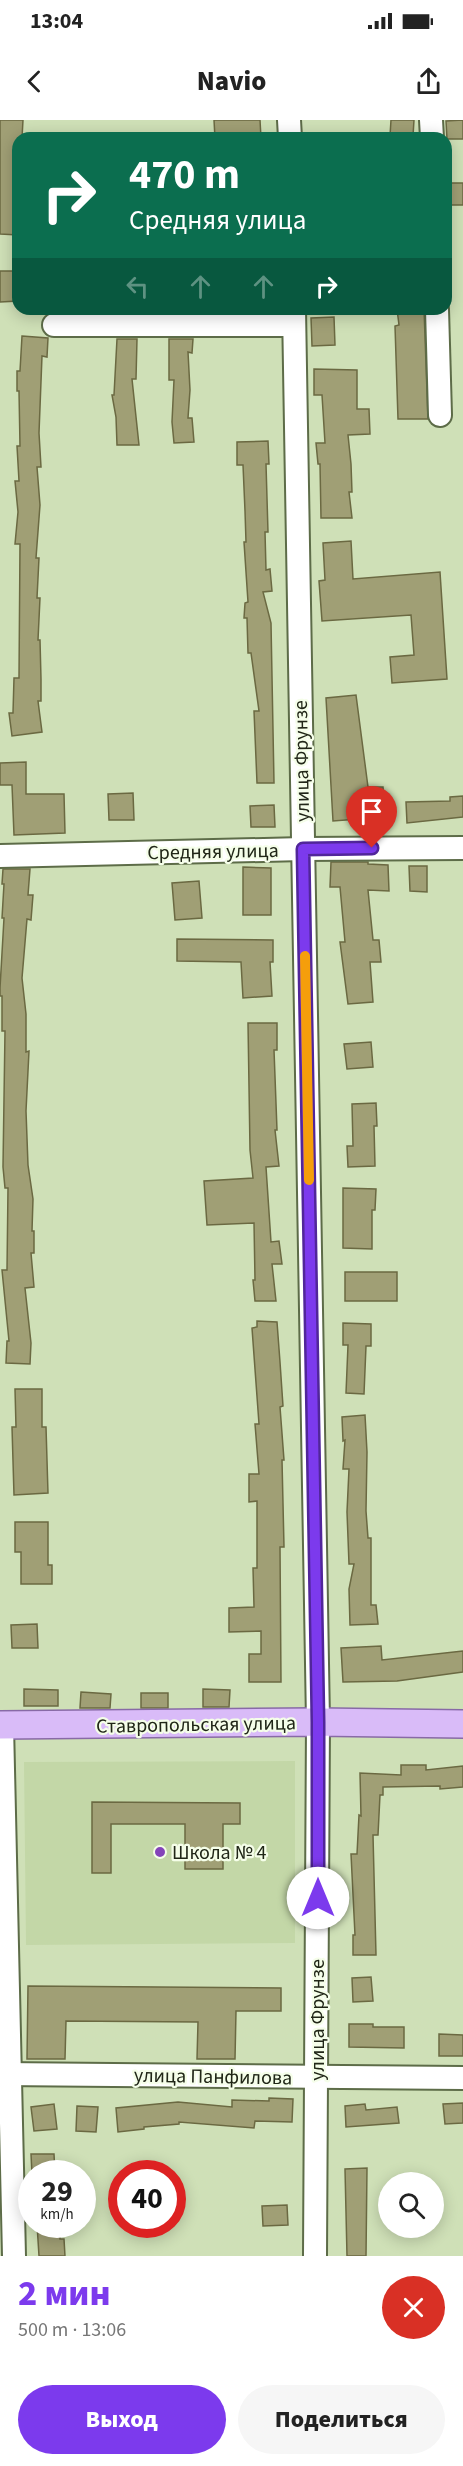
<!DOCTYPE html>
<html lang="ru">
<head>
<meta charset="utf-8">
<style>
	:root { --surface:#fff; --page:#f6f6f6; --text:#222; --muted:#767676; --accent:#7c3aed }
	body { margin:0; font-family:"Source Sans 3",sans-serif; background:var(--page); color:var(--text); height:100vh; display:flex; flex-direction:column; font-size:22px; white-space:nowrap }
	* { box-sizing:border-box; margin:0 }
	p { font-size:20px; color:var(--muted) }
	.icon { flex:none; width:33px; height:33px; fill:none; stroke:currentColor; stroke-width:2; stroke-linecap:round; stroke-linejoin:round }
	.map { position:relative; height:2136px; overflow:hidden }
	.panel { display:flex; flex-direction:column; background:var(--surface); flex:1 }
	.panel>* { flex:none }
	.top-card { position:absolute; left:12px; top:12px; width:440px; height:183px; border-radius:18px; box-shadow:0 3px 15px #0003; background:#0b6e4f; color:#fff; overflow:hidden }
	.fabs { position:absolute; left:378px; top:2052px; display:grid; gap:12px }
	.fabs a { display:grid; place-items:center; width:66px; height:66px; border-radius:50%; background:var(--surface); box-shadow:0 3px 15px #0003; font-size:30px }
	.speed { position:absolute; left:18px; top:2040px; display:flex; gap:12px; font-size:30px; font-weight:700; text-align:center }
	.speed>* { display:grid; place-content:center; width:78px; height:78px; border-radius:50%; background:var(--surface); box-shadow:0 3px 15px #0003; line-height:1 }
	.speed small { font-size:15px; font-weight:400 }
	.speed .limit { border:9px solid #d22; background:#fff; color:#111 }
	.pin { position:absolute; display:grid; place-items:center; width:51px; height:51px; color:#fff; margin:-62px -26px; border-radius:50% 50% 50% 0; rotate:-45deg; box-shadow:0 0 6px #0007 }
	.pin .icon { rotate:45deg }
	.me { position:absolute; width:66px; margin:-33px; rotate:0deg; stroke-linejoin:round; filter:drop-shadow(0 0 4px #0008) }
	.turn { display:flex; align-items:center; gap:21px; height:126px; padding:0 18px; font-size:27px }
	.turn .icon { width:78px; height:78px; stroke-width:2.5 }
	.turn b { display:block; font-size:42px; line-height:51px }
	.lanes { display:flex; align-items:center; height:57px; padding:0 18px; background:#0003; justify-content:center; gap:30px; direction:ltr }
	.lanes .off { opacity:.35 }
	.round { display:grid; place-items:center; flex:none; width:63px; height:63px; border-radius:32px; background:var(--page) }
	.summary { display:flex; align-items:center; justify-content:space-between; height:102px; padding:0 18px }
	h1 { font-size:36px; font-weight:800; line-height:45px; color:var(--accent) }
	.button { display:flex; gap:12px; margin-top:auto; padding:12px 18px }
	.button a { flex:1; height:69px; border-radius:36px; background:var(--accent); color:#fff; font-size:24px; font-weight:800; line-height:69px; text-align:center }
	.button a+a { background:var(--page); color:var(--text) }
	.status { display:flex; justify-content:space-between; align-items:center; height:42px; padding:0 30px; background:var(--surface); direction:ltr }
	.status svg { height:16px; fill:currentColor }
	header { display:flex; justify-content:space-between; align-items:center; height:78px; padding:0 18px; background:var(--surface); font-size:27px; font-weight:800 }
	.map>svg:first-child { display:block }
	.built { fill:#c3d7a7 }
	.building { fill:#a09f75; stroke:#6b6942; stroke-width:1.5 }
	.lines { fill:none; stroke-linecap:round; stroke-linejoin:round }
	.minor-casing { stroke:#5d6c48; stroke-width:26 }
	.major-casing { stroke:#886aa6; stroke-width:30 }
	.minor { stroke:#fff; stroke-width:22 }
	.major { stroke:#d9bbf8; stroke-width:27 }
	.route-casing { stroke:#51269a; stroke-width:15 }
	.route { stroke:#7c3aed; stroke-width:10 }
	.slow { stroke:#f59e0b; stroke-width:10 }
	.poi-dot { fill:#8444b9; stroke:#f5fee9; stroke-width:2 }
	.labels { text-anchor:middle; stroke-width:4.5; stroke-linejoin:round; paint-order:stroke }
	.street-label { font-size:20px; fill:#202617; stroke:#f5fee9 }
	.poi-label { font-size:20px; fill:#202617; stroke:#f5fee9; text-anchor:start }
</style>
</head>
<body>
<div class="status"><b>13:04</b><svg viewBox="0 0 49 12"><path d="M0 12V9h3v3zM5 12V6h3v6zM10 12V3h3v9zM15 12V0h3v12zM26 1h20v11H26zM47 4h2v5h-2z"/></svg></div>
<header><svg class="icon" aria-label="back" viewBox="0 0 24 24"><path d="M15 5l-7 7 7 7"/></svg>Navio<svg class="icon" aria-label="share" viewBox="0 0 24 24"><path d="M12 15V3M7 8l5-5 5 5M5 13v7h14v-7"/></svg></header>
<div class="map">
<svg width="463" height="2136" viewBox="0 0 463 2136">
	<rect width="100%" height="100%" fill="#cfe0b7"/>
	<polygon class="built" points="295,1641 295,1823 26,1825 24,1642"/>
	<g class="building">
		<polygon points="0,0 23,0 22,18 18,18 18,115 0,114"/>
		<polygon points="214,0 260,0 261,18 215,18"/>
		<polygon points="391,0 414,0 413,16 390,16"/>
		<polygon points="463,0 463,19 447,19 446,1"/>
		<rect x="446" y="63" width="17" height="22"/>
		<polygon points="0,151 18,151 18,181 0,182"/>
		<polygon points="397,189 424,189 428,299 398,299 395,206 399,205"/>
		<polygon points="334,197 335,225 312,226 311,198"/>
		<polygon points="22,216 48,218 47,237 42,236 39,313 41,347 37,347 40,385 36,438 39,438 37,478 40,478 38,520 40,520 41,559 41,581 38,581 42,612 12,616 9,593 13,593 14,558 19,558 20,424 15,424 18,392 15,361 19,361 17,326 20,326 19,271 17,271 17,251 20,251"/>
		<polygon points="117,219 137,219 136,259 132,259 139,325 117,325 116,297 112,275 114,275"/>
		<polygon points="169,219 193,219 192,233 188,232 190,270 188,298 192,298 194,322 174,323 172,302 174,260 169,260"/>
		<polygon points="314,249 357,250 357,289 369,289 370,314 348,315 351,344 352,372 349,372 352,398 321,398 320,344 318,344 316,323 325,323 322,275 314,275"/>
		<polygon points="268,321 269,344 266,344 268,412 265,412 266,450 270,449 272,471 263,472 271,503 274,663 257,663 254,591 259,591 251,533 248,533 247,498 244,498 245,483 248,482 244,422 246,422 245,391 243,345 237,345 237,322"/>
		<polygon points="351,421 353,459 440,452 447,559 392,563 390,537 414,535 411,495 322,501 319,461 325,460 323,423"/>
		<polygon points="356,575 368,667 383,667 385,697 333,701 326,578"/>
		<polygon points="26,642 26,674 64,674 65,713 14,715 12,665 0,665 0,643"/>
		<polygon points="133,673 134,700 109,700 108,674"/>
		<polygon points="463,676 463,697 407,703 406,682 450,681 450,677"/>
		<polygon points="274,685 275,707 251,707 250,686"/>
		<polygon points="331,742 368,742 368,744 388,745 389,771 368,770 373,820 379,820 381,842 370,842 373,882 348,884 340,822 345,822 340,767 330,767"/>
		<polygon points="409,746 427,746 427,772 410,771"/>
		<polygon points="243,747 271,748 271,795 243,795"/>
		<polygon points="3,749 30,749 28,775 33,775 31,800 27,799 22,858 26,894 26,932 29,931 26,991 28,1045 33,1079 32,1111 34,1111 34,1133 31,1133 34,1167 25,1168 31,1223 30,1244 6,1243 7,1221 9,1221 2,1150 7,1150 8,1068 5,1068 3,1047 5,911 2,911 2,876 0,876 0,868 4,798 2,798 4,764 2,764"/>
		<polygon points="199,761 202,798 175,800 172,763"/>
		<polygon points="177,819 273,820 273,842 270,842 272,876 243,878 241,842 177,841"/>
		<polygon points="248,903 277,903 277,930 274,930 277,1010 275,1010 279,1046 266,1047 271,1122 279,1121 282,1144 272,1144 276,1181 255,1181 253,1160 255,1160 254,1103 207,1105 204,1061 253,1058 250,1030"/>
		<polygon points="371,922 373,947 347,949 344,924"/>
		<polygon points="376,983 377,1006 374,1006 375,1046 348,1047 347,1026 353,1026 352,984"/>
		<polygon points="343,1068 376,1069 375,1090 372,1090 372,1129 343,1128"/>
		<rect x="345" y="1152" width="52" height="29"/>
		<polygon points="257,1201 277,1202 280,1242 283,1286 280,1287 284,1340 282,1340 284,1427 280,1427 281,1562 249,1562 249,1534 261,1534 261,1511 229,1512 229,1488 254,1487 253,1448 257,1448 257,1381 249,1382 249,1354 259,1354 255,1304 259,1304 252,1208 257,1207"/>
		<polygon points="343,1203 371,1204 371,1226 366,1226 364,1274 346,1273 348,1225 343,1225"/>
		<polygon points="15,1269 42,1269 42,1307 46,1307 48,1373 14,1375 12,1307 16,1307"/>
		<polygon points="365,1295 367,1332 366,1391 368,1418 371,1418 371,1485 376,1485 378,1504 350,1505 349,1469 354,1444 349,1444 347,1392 349,1349 343,1349 345,1320 343,1321 342,1297"/>
		<polygon points="15,1402 48,1402 48,1445 52,1445 52,1464 21,1464 21,1432 15,1432"/>
		<polygon points="37,1504 38,1528 12,1528 11,1505"/>
		<polygon points="381,1526 382,1540 463,1531 463,1552 397,1561 343,1562 341,1528"/>
		<polygon points="24,1569 58,1570 58,1586 24,1586"/>
		<polygon points="203,1569 230,1570 229,1587 203,1587"/>
		<polygon points="81,1572 111,1574 110,1588 80,1588"/>
		<rect x="141" y="1573" width="27" height="15"/>
		<polygon points="401,1645 426,1645 426,1650 463,1646 463,1667 440,1669 440,1666 383,1667 383,1675 380,1675 378,1715 373,1715 376,1835 353,1835 353,1815 355,1815 351,1734 357,1734 359,1695 361,1696 360,1653 401,1655"/>
		<polygon points="92,1682 240,1683 240,1704 223,1704 223,1749 185,1749 185,1704 111,1704 111,1753 92,1753"/>
		<polygon points="371,1857 373,1881 353,1882 352,1858"/>
		<polygon points="28,1866 281,1868 281,1891 236,1891 235,1939 197,1939 198,1902 66,1901 65,1939 27,1939"/>
		<polygon points="349,1904 373,1904 373,1907 404,1907 404,1928 349,1927"/>
		<polygon points="439,1914 463,1915 463,1936 439,1936"/>
		<polygon points="269,1978 293,1979 292,2002 255,2001 254,2008 179,2002 179,2004 144,2007 144,2009 118,2012 116,1988 178,1982 232,1987 232,1980 269,1981"/>
		<polygon points="463,1983 463,2003 445,2004 443,1984"/>
		<polygon points="54,1984 57,2009 34,2011 31,1987"/>
		<polygon points="365,1984 366,1990 397,1987 399,2003 346,2007 345,1986"/>
		<polygon points="77,1986 98,1987 96,2012 76,2011"/>
		<polygon points="31,2034 54,2034 55,2054 32,2054"/>
		<polygon points="367,2048 366,2136 347,2136 345,2049"/>
		<polygon points="287,2085 288,2105 263,2106 262,2086"/>
		<polygon points="37,2104 59,2104 60,2119 64,2119 65,2136 39,2136"/>
	</g>
	<g class="lines">
		<g class="minor-casing">
			<g id="minor">
				<polyline points="289,0 290,18"/>
				<polyline points="431,0 432,18"/>
				<polyline points="294,189 318,1602 315,2136"/>
				<polyline points="437,189 440,295"/>
				<polyline points="54,205 294,205"/>
				<polyline points="0,736 303,729 463,728"/>
				<polyline points="2,1605 14,2136"/>
				<polyline points="0,1954 463,1958"/>
			</g>
		</g>
		<g class="major-casing">
			<polyline id="major" points="0,1605 318,1602 463,1604"/>
		</g>
		<use href="#minor" class="minor"/>
		<use href="#major" class="major"/>
	</g>
	<g class="lines">
		<g class="route-casing">
			<polyline id="route" points="318,1778 318,1602 303,729 372,728"/>
		</g>
		<use href="#route" class="route"/>
		<polyline class="slow" points="305,836 309,1060"/>
	</g>
	<circle class="poi-dot" cx="160" cy="1732" r="6"/>
	<g class="labels">
		<g class="street-label">
			<text transform="translate(301 641) rotate(-91)" y="7">улица Фрунзе</text>
			<text transform="translate(213 731) rotate(-1)" y="7">Средняя улица</text>
			<text transform="translate(196 1604) rotate(-1)" y="7">Ставропольская улица</text>
			<text transform="translate(317 1900) rotate(-90)" y="7">улица Фрунзе</text>
			<text transform="translate(213 1956) rotate(1)" y="7">улица Панфилова</text>
		</g>
		<g class="poi-label">
			<text x="172" y="1739">Школа № 4</text>
		</g>
	</g>
</svg>
<div class="fabs">
<a><svg class="icon" aria-label="search" viewBox="0 0 24 24"><circle cx="10" cy="10" r="6"/><path d="M15 15l6 6"/></svg></a>
</div>
<div class="speed"><div>29<small>km/h</small></div><div class="limit">40</div></div>
<div class="pin" style="left:372px;top:728px;background:#d93025"><svg class="icon" aria-label="arrive" viewBox="0 0 24 24"><path d="M6 21V4h12l-3 4 3 4H6"/></svg></div>
<svg class="me" style="left:318px;top:1778px" viewBox="-20 -20 40 40"><circle r="19" fill="#fff"/><path d="M0-13L10 11 0 6-10 11z" fill="#7c3aed"/></svg>
<div class="top-card">
<div class="turn"><svg class="icon" aria-label="right" viewBox="0 0 24 24"><path d="M7 20v-9h11M14 6l5 5-5 5"/></svg><div><b>470 m</b>Средняя улица</div></div>
<div class="lanes"><svg class="icon off" aria-label="left" viewBox="0 0 24 24"><path d="M17 20v-9H6M10 6l-5 5 5 5"/></svg><svg class="icon off" aria-label="ahead" viewBox="0 0 24 24"><path d="M12 20V5M6 11l6-6 6 6"/></svg><svg class="icon off" aria-label="ahead" viewBox="0 0 24 24"><path d="M12 20V5M6 11l6-6 6 6"/></svg><svg class="icon" aria-label="right" viewBox="0 0 24 24"><path d="M7 20v-9h11M14 6l5 5-5 5"/></svg></div>
</div>
</div>
<section class="panel">
<div class="summary"><div><h1>2 мин</h1><p>500 m · 13:06</p></div><a class="round" style="background:#d93025;color:#fff"><svg class="icon" aria-label="close" viewBox="0 0 24 24"><path d="M6 6l12 12M18 6L6 18"/></svg></a></div>
<div class="button"><a>Выход</a><a>Поделиться</a></div>
</section>
</body>
</html>
